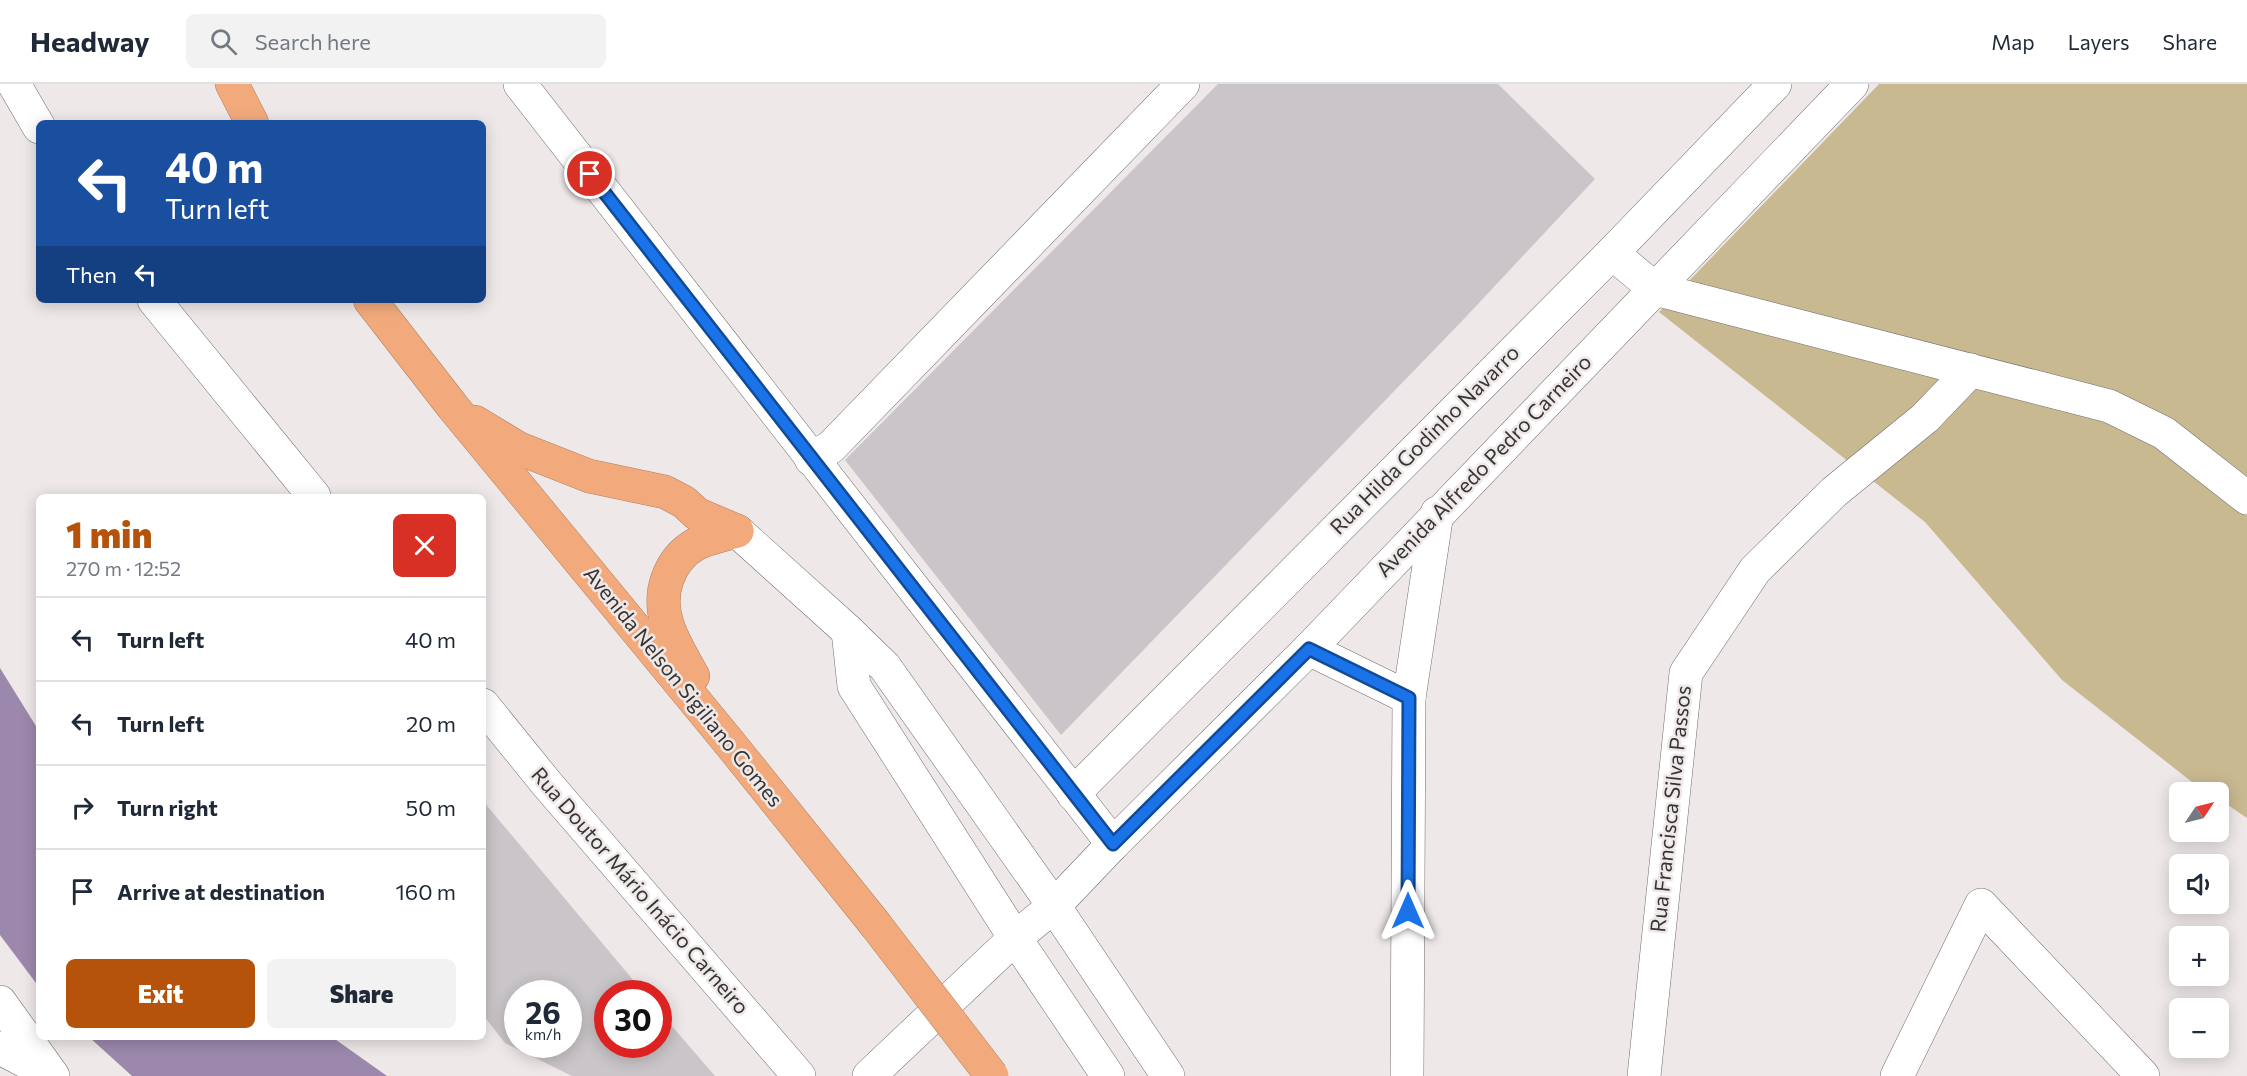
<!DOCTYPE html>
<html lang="en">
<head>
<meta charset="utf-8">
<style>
	:root { --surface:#fff; --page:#f2f2f3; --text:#1f2937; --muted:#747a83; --line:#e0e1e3; --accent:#b45309 }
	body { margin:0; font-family:Commissioner,sans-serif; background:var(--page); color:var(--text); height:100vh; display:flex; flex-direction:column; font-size:22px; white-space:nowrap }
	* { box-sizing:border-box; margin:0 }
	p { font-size:20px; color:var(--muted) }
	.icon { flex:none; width:33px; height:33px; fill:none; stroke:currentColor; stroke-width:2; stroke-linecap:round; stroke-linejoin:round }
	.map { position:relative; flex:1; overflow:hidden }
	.side { position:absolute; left:36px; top:410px; width:450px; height:546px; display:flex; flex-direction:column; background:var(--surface); border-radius:9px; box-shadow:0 3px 15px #0003 }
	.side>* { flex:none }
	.hud { position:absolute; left:36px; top:36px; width:450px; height:183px; border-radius:9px; box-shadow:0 3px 15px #0003; background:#1a4fa0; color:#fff; overflow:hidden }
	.needle { width:39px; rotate:55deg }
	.buttons { position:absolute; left:2169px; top:698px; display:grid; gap:12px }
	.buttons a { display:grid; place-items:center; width:60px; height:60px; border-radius:9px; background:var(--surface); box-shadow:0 3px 15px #0003; font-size:30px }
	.speed { position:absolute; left:504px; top:896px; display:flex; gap:12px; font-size:30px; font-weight:700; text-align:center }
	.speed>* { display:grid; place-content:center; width:78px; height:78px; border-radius:50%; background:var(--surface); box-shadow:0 3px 15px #0003; line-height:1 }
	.speed small { font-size:15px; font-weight:400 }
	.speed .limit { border:9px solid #d22; background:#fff; color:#111 }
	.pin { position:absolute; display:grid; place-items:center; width:51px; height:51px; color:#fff; margin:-26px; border:3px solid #fff; border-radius:50%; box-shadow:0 2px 6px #0007 }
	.me { position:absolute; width:66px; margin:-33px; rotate:0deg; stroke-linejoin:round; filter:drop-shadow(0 0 4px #0008) }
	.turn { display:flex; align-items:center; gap:21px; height:126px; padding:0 30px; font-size:27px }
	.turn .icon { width:78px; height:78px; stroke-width:2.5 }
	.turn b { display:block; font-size:42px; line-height:51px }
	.then { display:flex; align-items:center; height:57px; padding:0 30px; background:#0003; gap:12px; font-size:22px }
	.round { display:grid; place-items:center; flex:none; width:63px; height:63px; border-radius:9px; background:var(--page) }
	.summary { display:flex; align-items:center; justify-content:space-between; height:102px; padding:0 30px }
	h1 { font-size:36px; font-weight:800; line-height:45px; color:var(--accent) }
	.primary-button { display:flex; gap:12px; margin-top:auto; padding:12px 30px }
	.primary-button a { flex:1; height:69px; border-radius:9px; background:var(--accent); color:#fff; font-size:24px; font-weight:800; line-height:69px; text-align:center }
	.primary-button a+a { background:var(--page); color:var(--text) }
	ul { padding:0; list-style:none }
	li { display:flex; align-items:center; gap:18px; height:84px; padding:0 30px; border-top:2px solid var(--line) }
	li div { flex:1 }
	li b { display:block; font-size:22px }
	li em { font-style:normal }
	header { display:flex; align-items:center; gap:36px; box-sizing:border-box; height:84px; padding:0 30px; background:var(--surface); border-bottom:2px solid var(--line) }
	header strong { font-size:28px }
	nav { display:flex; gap:33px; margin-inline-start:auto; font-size:21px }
	.search { width:420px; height:54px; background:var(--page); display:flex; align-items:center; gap:15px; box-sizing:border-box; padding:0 21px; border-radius:9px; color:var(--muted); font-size:22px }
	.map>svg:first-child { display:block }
	.green { fill:#c9b991 }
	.water { fill:#9c88ac }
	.building { fill:#c9c5c8; fill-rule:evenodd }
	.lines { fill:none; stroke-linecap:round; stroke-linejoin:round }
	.minor-casing { stroke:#716d6d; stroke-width:34 }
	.highway-casing { stroke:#b18163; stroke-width:34 }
	.minor { stroke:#fff; stroke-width:33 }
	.highway { stroke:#f2aa7c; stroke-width:33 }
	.highway-bridge-casing { stroke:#b18163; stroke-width:34; stroke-linecap:butt }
	.highway-bridge { stroke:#f2aa7c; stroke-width:33 }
	.route-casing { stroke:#114b97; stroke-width:15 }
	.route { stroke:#1a73e8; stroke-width:10 }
	.labels { text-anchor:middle; stroke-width:5; stroke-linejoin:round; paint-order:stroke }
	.street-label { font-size:21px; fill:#373534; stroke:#eee9e8 }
</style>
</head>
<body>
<header>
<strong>Headway</strong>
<div class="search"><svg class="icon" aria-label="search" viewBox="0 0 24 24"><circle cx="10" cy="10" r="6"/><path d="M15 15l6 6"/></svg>Search here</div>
<nav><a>Map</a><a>Layers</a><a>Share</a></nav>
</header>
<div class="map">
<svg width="2247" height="992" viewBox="0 0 2247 992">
	<rect width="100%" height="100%" fill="#eee9e8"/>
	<polygon class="green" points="1879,0 2247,0 2247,734 2219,715 2218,708 2207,708 2192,698 2062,596 1925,438 1659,228"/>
	<g class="water">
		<polygon points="0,584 39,647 39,903 0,851"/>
		<polygon points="89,953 332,953 387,992 132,992"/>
	</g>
	<g class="building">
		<polygon points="1218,0 1498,0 1595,95 1462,237 1061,651 845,376"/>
		<path d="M483 717 644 909H608V960H658V926L715 992H572L505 959 483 931ZM518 909H568V960H518Z"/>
	</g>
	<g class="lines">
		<g class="minor-casing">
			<g id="minor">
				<polyline points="14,0 39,43"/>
				<polyline points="520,0 1113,760"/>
				<polyline points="1612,169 1655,205 2109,322 2164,349 2247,414"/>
				<polyline points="154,216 314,412"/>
				<polyline points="811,375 831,363 1183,0"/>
				<polyline points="737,447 848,547 885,583 1054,822 1168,992"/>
				<polyline points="848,547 854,602 1015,854 1108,992"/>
				<polyline points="1309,565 1409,614"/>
				<polyline points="483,621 547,700 799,992"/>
				<polyline points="1073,710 1612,169 1775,0"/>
				<polyline points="0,918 53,992"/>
				<polyline points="0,964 46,988"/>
				<polyline points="869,992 1015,854 1054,822 1113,760 1309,565 1852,0"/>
				<polyline points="1407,992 1409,614 1437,429"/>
				<polyline points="1644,992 1686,589 1755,486 1834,408 1925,334 1971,286"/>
				<polyline points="1897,992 1981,821 2143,992"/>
			</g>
		</g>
		<g class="highway-casing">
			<g id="highway">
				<polyline points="232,0 252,39"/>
				<polyline points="370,216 453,323 732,662 875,840"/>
				<polyline points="475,338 518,364 589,392 665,408 684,418 697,430 737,447"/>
				<path d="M693 592C676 561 655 531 667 496 672 481 682 468 696 460 708 454 724 451 737 447"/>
			</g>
		</g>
		<use href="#minor" class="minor"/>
		<use href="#highway" class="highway"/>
		<g class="highway-bridge-casing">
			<polyline id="highway-bridge" points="875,840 992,992"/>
		</g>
		<use href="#highway-bridge" class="highway-bridge"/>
	</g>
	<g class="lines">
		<g class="route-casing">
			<polyline id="route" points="590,90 1113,760 1309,565 1409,614 1408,827"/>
		</g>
		<use href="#route" class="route"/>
	</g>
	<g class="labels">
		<g class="street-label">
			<text transform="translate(1425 356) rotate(-45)" y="7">Rua Hilda Godinho Navarro</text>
			<text transform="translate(1484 382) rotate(-46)" y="7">Avenida Alfredo Pedro Carneiro</text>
			<text transform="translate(683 603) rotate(51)" y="7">Avenida Nelson Sigiliano Gomes</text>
			<text transform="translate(1671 725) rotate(-84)" y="7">Rua Francisca Silva Passos</text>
			<text transform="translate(640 807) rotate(49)" y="7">Rua Doutor Mário Inácio Carneiro</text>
		</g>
	</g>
</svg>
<div class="buttons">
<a><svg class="needle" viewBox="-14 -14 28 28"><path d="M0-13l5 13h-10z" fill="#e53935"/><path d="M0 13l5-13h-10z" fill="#747a83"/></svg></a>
<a><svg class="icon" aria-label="sound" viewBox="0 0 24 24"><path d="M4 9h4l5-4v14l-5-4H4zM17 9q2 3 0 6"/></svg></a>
<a>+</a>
<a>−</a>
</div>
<div class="speed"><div>26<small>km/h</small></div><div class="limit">30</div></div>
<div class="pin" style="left:590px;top:90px;background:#d93025"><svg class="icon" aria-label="arrive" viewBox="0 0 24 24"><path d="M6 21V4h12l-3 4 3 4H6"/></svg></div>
<svg class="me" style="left:1408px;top:827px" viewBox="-20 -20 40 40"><path d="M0-17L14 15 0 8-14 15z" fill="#1a73e8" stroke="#fff" stroke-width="4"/></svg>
<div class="hud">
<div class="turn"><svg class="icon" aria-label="left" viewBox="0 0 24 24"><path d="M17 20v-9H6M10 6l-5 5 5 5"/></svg><div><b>40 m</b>Turn left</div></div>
<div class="then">Then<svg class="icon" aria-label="left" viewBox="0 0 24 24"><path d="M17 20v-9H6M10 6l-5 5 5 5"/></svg></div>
</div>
<section class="side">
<div class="summary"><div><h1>1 min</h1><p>270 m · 12:52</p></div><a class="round" style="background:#d93025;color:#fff"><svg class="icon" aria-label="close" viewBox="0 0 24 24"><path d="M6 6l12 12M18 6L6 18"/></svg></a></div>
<ul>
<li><svg class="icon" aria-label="left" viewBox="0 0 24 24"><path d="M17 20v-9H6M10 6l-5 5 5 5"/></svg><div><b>Turn left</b></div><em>40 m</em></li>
<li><svg class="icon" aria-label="left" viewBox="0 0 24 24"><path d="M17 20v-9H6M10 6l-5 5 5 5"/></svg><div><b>Turn left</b></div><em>20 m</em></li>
<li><svg class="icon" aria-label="right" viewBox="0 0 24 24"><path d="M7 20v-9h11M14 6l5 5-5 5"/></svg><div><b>Turn right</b></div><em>50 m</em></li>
<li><svg class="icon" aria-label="arrive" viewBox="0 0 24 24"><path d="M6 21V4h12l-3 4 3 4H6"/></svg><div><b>Arrive at destination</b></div><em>160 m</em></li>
</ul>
<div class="primary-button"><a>Exit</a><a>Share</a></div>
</section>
</div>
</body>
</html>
